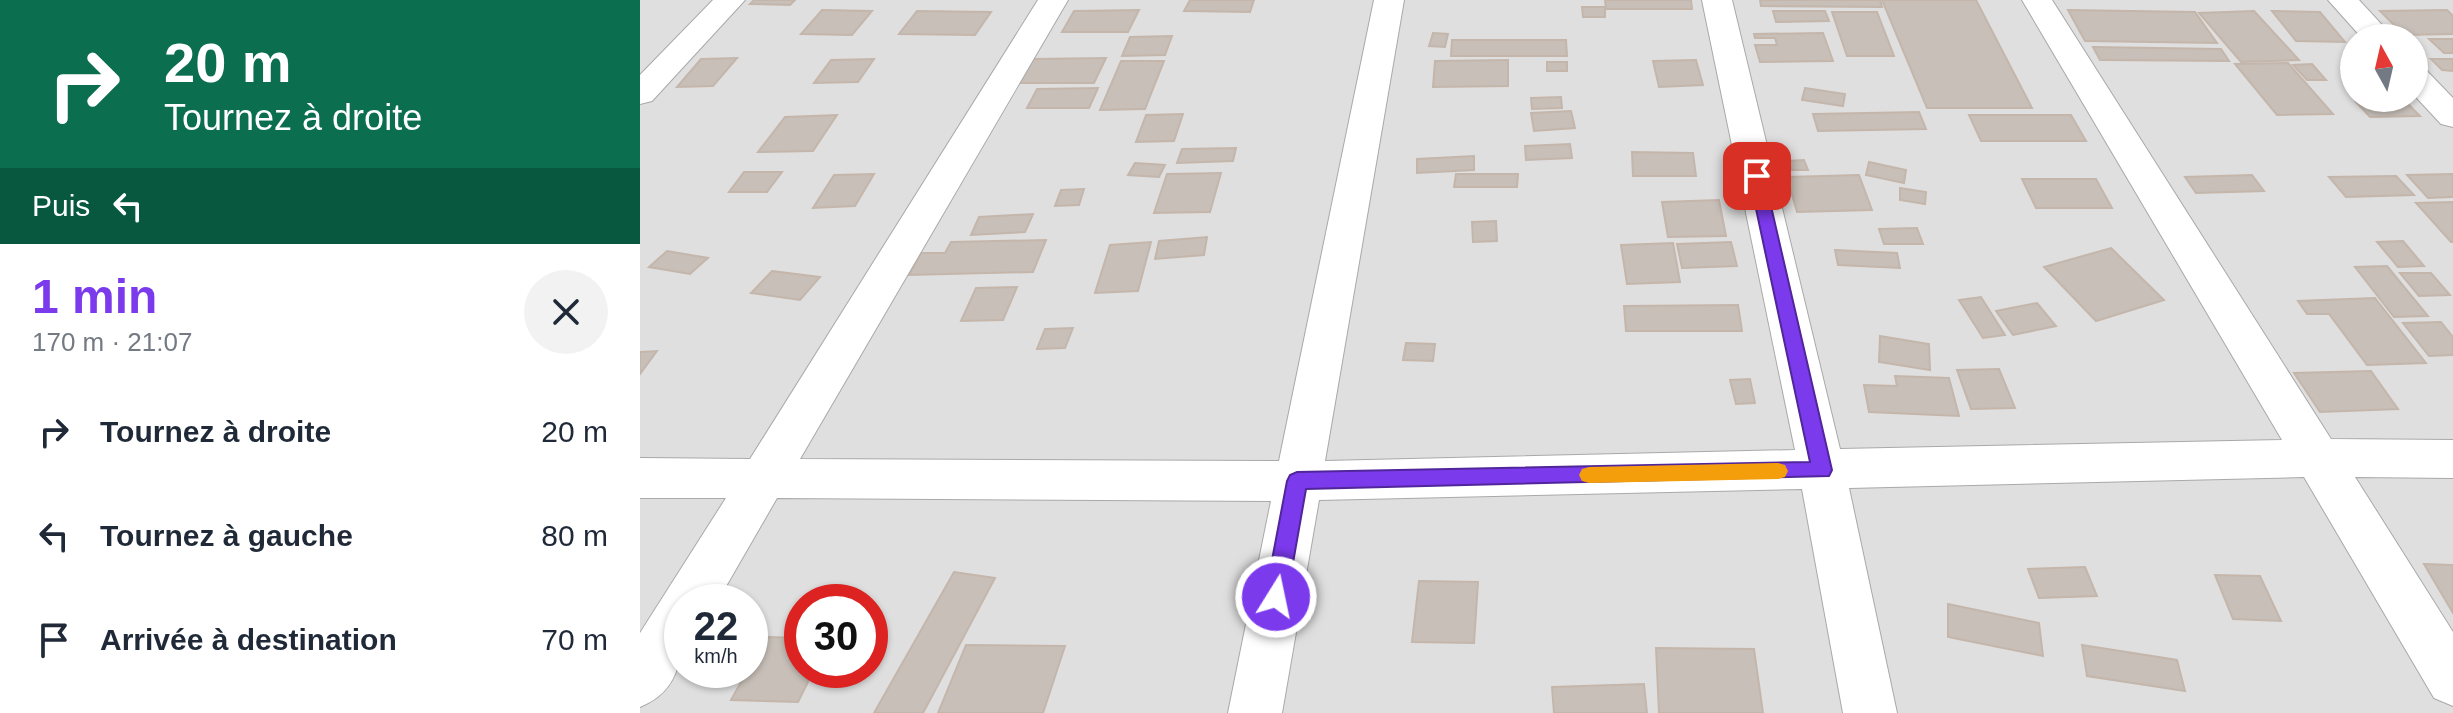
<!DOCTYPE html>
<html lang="fr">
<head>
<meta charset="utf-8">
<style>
	:root { --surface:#fff; --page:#f2f2f3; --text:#1f2937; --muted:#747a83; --accent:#7c3aed }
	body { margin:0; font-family:Arial,sans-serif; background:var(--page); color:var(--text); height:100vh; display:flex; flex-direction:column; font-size:30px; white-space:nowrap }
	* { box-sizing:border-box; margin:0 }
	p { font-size:26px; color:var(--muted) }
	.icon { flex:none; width:44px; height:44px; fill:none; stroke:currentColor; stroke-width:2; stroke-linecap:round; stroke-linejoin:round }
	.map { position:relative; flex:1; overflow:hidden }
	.details { display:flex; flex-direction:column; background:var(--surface); width:640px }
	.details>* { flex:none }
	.guide { background:#0b6e4f; color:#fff; overflow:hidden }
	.needle { width:52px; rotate:352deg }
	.tools { position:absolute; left:1700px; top:24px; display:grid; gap:16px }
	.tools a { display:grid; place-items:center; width:88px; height:88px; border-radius:50%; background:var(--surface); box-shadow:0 2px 6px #0004; font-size:40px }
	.speed { position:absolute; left:24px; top:584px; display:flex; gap:16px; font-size:40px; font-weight:700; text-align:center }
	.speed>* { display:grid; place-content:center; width:104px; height:104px; border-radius:50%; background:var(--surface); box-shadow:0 2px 6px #0004; line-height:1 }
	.speed small { font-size:20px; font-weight:400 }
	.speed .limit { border:12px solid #d22; background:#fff; color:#111 }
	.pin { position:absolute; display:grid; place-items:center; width:68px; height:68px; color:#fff; margin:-34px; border-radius:16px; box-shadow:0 4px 12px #0006 }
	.me { position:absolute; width:88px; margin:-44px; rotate:10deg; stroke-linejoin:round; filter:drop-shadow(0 0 6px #0008) }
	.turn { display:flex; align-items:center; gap:28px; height:168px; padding:0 32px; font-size:36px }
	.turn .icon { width:104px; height:104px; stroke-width:2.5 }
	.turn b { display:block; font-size:56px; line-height:68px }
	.then { display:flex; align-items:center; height:76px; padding:0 32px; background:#0003; gap:16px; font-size:30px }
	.round { display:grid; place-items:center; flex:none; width:84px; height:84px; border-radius:42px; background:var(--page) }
	.overview { display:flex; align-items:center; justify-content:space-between; height:136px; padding:0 32px }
	h1 { font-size:48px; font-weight:800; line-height:60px; color:var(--accent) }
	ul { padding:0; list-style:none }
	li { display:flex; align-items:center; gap:24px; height:104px; padding:0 32px }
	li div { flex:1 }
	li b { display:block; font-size:30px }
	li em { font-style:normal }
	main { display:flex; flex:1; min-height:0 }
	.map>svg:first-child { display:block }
	.residential { fill:#e0dfdf; fill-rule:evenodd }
	.building { fill:#c7bfb8; stroke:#c4b6ab; stroke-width:2 }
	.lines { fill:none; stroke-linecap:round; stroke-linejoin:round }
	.minor-casing { stroke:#a9a9a9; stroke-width:2 }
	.minor { fill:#fff; fill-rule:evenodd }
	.route { fill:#7c3aed; stroke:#51269a; stroke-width:2 }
	.slow { fill:#f59e0b }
</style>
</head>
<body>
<main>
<section class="details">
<div class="guide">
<div class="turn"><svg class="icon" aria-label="right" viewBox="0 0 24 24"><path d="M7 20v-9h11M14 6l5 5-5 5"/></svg><div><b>20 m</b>Tournez à droite</div></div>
<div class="then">Puis<svg class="icon" aria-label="left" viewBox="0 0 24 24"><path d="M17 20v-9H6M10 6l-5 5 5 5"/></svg></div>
</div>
<div class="overview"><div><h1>1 min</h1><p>170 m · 21:07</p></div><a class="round"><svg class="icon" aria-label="close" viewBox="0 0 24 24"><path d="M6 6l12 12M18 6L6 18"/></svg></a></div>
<ul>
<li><svg class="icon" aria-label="right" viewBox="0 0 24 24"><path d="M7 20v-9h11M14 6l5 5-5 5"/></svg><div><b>Tournez à droite</b></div><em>20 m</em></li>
<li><svg class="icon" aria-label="left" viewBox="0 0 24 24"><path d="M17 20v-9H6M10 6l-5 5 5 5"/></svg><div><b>Tournez à gauche</b></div><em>80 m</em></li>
<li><svg class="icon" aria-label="arrive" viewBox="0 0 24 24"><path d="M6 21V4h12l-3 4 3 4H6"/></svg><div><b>Arrivée à destination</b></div><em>70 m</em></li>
</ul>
</section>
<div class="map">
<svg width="1813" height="713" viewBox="0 0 1813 713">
	<rect width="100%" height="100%" fill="#f2efe9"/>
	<path class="residential" d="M0 0H1813V713H0ZM1714 38H1774V98H1714ZM42 602H110V670H42ZM162 602H230V670H162Z"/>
	<g class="building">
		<polygon points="114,0 155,0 150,5 110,4"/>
		<polygon points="550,0 614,0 610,12 544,11"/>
		<polygon points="965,0 1051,0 1052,9 966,9"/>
		<polygon points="1120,0 1240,0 1242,7 1121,6"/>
		<polygon points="1242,0 1336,0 1392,108 1287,108"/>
		<polygon points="942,7 965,7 965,17 943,17"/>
		<polygon points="182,10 232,11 212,35 161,34"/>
		<polygon points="499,10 488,32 422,32 434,11"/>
		<polygon points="1428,10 1555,12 1577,43 1445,41"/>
		<polygon points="1807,10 1813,16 1813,34 1764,35 1740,11"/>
		<polygon points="277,11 351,12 335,35 259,34"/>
		<polygon points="1133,11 1185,11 1189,21 1136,22"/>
		<polygon points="1614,11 1659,60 1601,62 1559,13"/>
		<polygon points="1632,11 1680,12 1705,42 1656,41"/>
		<polygon points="1192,12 1237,12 1254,56 1207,56"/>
		<polygon points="793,33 808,34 805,47 789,46"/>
		<polygon points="1183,33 1193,61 1120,62 1115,45 1137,45 1135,38 1115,38 1114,34"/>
		<polygon points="532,36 525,55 482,56 490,37"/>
		<polygon points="1789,39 1813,39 1813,53 1804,53"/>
		<polygon points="812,40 926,40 927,56 811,56"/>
		<polygon points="1453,47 1581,49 1589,61 1460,60"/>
		<polygon points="97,58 73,86 37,87 61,59"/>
		<polygon points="466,58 454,83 378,83 393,59"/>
		<polygon points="234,59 218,82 174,83 191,60"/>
		<polygon points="1791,59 1813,59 1813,71 1802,70"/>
		<polygon points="868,60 868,86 793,87 795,61"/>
		<polygon points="1056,60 1063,85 1019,87 1013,61"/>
		<polygon points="481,61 524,61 505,109 460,110"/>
		<rect x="907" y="62" width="20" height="9"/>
		<polygon points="1648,63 1693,114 1637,115 1595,64"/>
		<polygon points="1672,64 1686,80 1667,80 1653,65"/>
		<polygon points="458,88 449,108 387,108 397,89"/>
		<polygon points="1165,88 1205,94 1203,106 1162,100"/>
		<polygon points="921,97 922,108 892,109 891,98"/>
		<polygon points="1765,101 1780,116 1730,117 1716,102"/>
		<polygon points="931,111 935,128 894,131 891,113"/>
		<polygon points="1279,112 1286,129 1178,131 1173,114"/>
		<polygon points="543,114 534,141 496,142 506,115"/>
		<polygon points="197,115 173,151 118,152 145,117"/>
		<polygon points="1329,115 1431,115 1446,141 1341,141"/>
		<polygon points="930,144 932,158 886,160 885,146"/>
		<polygon points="596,148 593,161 537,163 542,149"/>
		<polygon points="992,152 1053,153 1056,176 993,176"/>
		<polygon points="834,156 834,170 777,173 777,159"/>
		<polygon points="1164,160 1168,170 1152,170 1148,161"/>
		<polygon points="1229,162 1266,170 1264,183 1226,175"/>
		<polygon points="495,163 525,165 519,177 488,175"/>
		<polygon points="104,172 142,172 127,192 89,192"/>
		<polygon points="581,173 570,212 514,213 527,174"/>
		<polygon points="234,174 215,206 173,208 194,175"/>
		<polygon points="816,174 878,174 877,187 814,187"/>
		<polygon points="1813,174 1813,197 1788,198 1767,175"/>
		<polygon points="1219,175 1232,210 1157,212 1147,177"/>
		<polygon points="1612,175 1624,191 1556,193 1545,177"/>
		<polygon points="1756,176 1774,195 1706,197 1689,177"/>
		<polygon points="1382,179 1456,179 1472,208 1396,208"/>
		<polygon points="1260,188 1286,192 1285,204 1260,200"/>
		<polygon points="444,189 439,205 415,206 421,190"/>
		<polygon points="1079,200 1086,236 1028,237 1022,202"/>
		<polygon points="1813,202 1813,242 1811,242 1776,203"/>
		<polygon points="393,214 385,232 331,235 339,217"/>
		<polygon points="856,221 857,241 833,242 832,222"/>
		<polygon points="1277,228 1283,244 1244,244 1239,229"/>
		<polygon points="567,237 564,255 515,259 519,241"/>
		<polygon points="406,240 393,272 269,275 281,253 305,253 311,242"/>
		<polygon points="1763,241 1784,266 1758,267 1737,242"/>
		<polygon points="511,242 498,291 455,293 470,245"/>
		<polygon points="1091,242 1097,266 1042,268 1037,244"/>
		<polygon points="1033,243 1040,282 987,284 981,245"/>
		<polygon points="1471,248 1524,300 1456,321 1404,267"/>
		<polygon points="1195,250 1257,253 1260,268 1198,265"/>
		<polygon points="27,251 68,258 50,274 9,267"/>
		<polygon points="1747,266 1788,316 1754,317 1715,267"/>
		<polygon points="132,271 180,277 160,300 111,293"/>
		<polygon points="1760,273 1791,273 1810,295 1779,296"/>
		<polygon points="377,287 363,320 321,321 336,288"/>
		<polygon points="1341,297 1365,335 1343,338 1319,300"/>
		<polygon points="1735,298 1786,363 1727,365 1689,314 1667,314 1658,301"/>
		<polygon points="1397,303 1416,326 1373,335 1356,311"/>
		<polygon points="1098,305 1102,331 986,331 984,306"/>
		<polygon points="1801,322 1813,337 1813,355 1789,356 1763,323"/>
		<polygon points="433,328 425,348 397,349 405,329"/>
		<polygon points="1240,336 1289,344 1290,370 1239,362"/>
		<polygon points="766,343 795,344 793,361 763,360"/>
		<polygon points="17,351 0,374 0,352"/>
		<polygon points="1359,369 1375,408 1331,409 1317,370"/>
		<polygon points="1731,371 1758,409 1680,412 1654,373"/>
		<polygon points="1255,376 1309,378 1319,416 1229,412 1224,385 1257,386"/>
		<polygon points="1110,379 1115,403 1096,404 1090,380"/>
		<polygon points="1784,564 1813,565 1813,613"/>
		<polygon points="1445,567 1457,596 1399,598 1388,569"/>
		<polygon points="314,572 355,578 283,713 234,713"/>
		<polygon points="1575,575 1620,576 1641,621 1593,619"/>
		<polygon points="779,581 838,582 834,643 772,642"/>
		<polygon points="1308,604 1399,623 1403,656 1308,637"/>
		<polygon points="126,637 162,638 162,670 174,670 158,702 91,700"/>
		<polygon points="326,645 425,646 403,713 298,713"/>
		<polygon points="1442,645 1537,660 1545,691 1447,676"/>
		<polygon points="1016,648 1114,649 1123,713 1019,713"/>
		<polygon points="1004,684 1007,713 914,713 912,687"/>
	</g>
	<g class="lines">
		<g class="minor-casing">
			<g id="minor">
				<polygon points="73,0 105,0 12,101 0,104 0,75"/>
				<path d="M398 0H428L160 459 639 461 734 0H764L685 461 1155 450 1062 0H1092L1200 449 1642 440 1382 0H1412L1691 439 1813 440V478L1715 477 1813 632V706L1794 698 1664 477 1209 488 1257 713H1203L1162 489 679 500 642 713H588L631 501 137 498 77 602H42C42 645 47 688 0 707V633L86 498H0V458L110 459Z"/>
				<polygon points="1688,0 1719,0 1754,38 1722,38"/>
				<polygon points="1774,66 1785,69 1813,98 1813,127 1801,124 1774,95"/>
			</g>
		</g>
		<use href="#minor" class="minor"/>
	</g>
	<polygon class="route" points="1117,171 1124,176 1192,470 1189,476 666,489 647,597 644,604 636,607 628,604 625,597 647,481 650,475 657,472 1170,462 1109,176"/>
	<polygon class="slow" points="1138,463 1145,465 1148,471 1145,477 1138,479 949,483 942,481 939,475 942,469 949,467"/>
</svg>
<div class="tools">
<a><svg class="needle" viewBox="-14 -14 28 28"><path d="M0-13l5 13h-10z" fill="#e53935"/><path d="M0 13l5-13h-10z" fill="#747a83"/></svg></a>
</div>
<div class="speed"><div>22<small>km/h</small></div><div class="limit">30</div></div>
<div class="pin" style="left:1117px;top:176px;background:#d93025"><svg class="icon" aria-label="arrive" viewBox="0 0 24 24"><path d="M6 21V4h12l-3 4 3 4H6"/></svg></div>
<svg class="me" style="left:636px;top:597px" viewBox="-20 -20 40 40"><circle r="17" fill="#7c3aed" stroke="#fff" stroke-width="3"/><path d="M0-11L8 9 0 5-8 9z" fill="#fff"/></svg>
</div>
</main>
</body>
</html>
